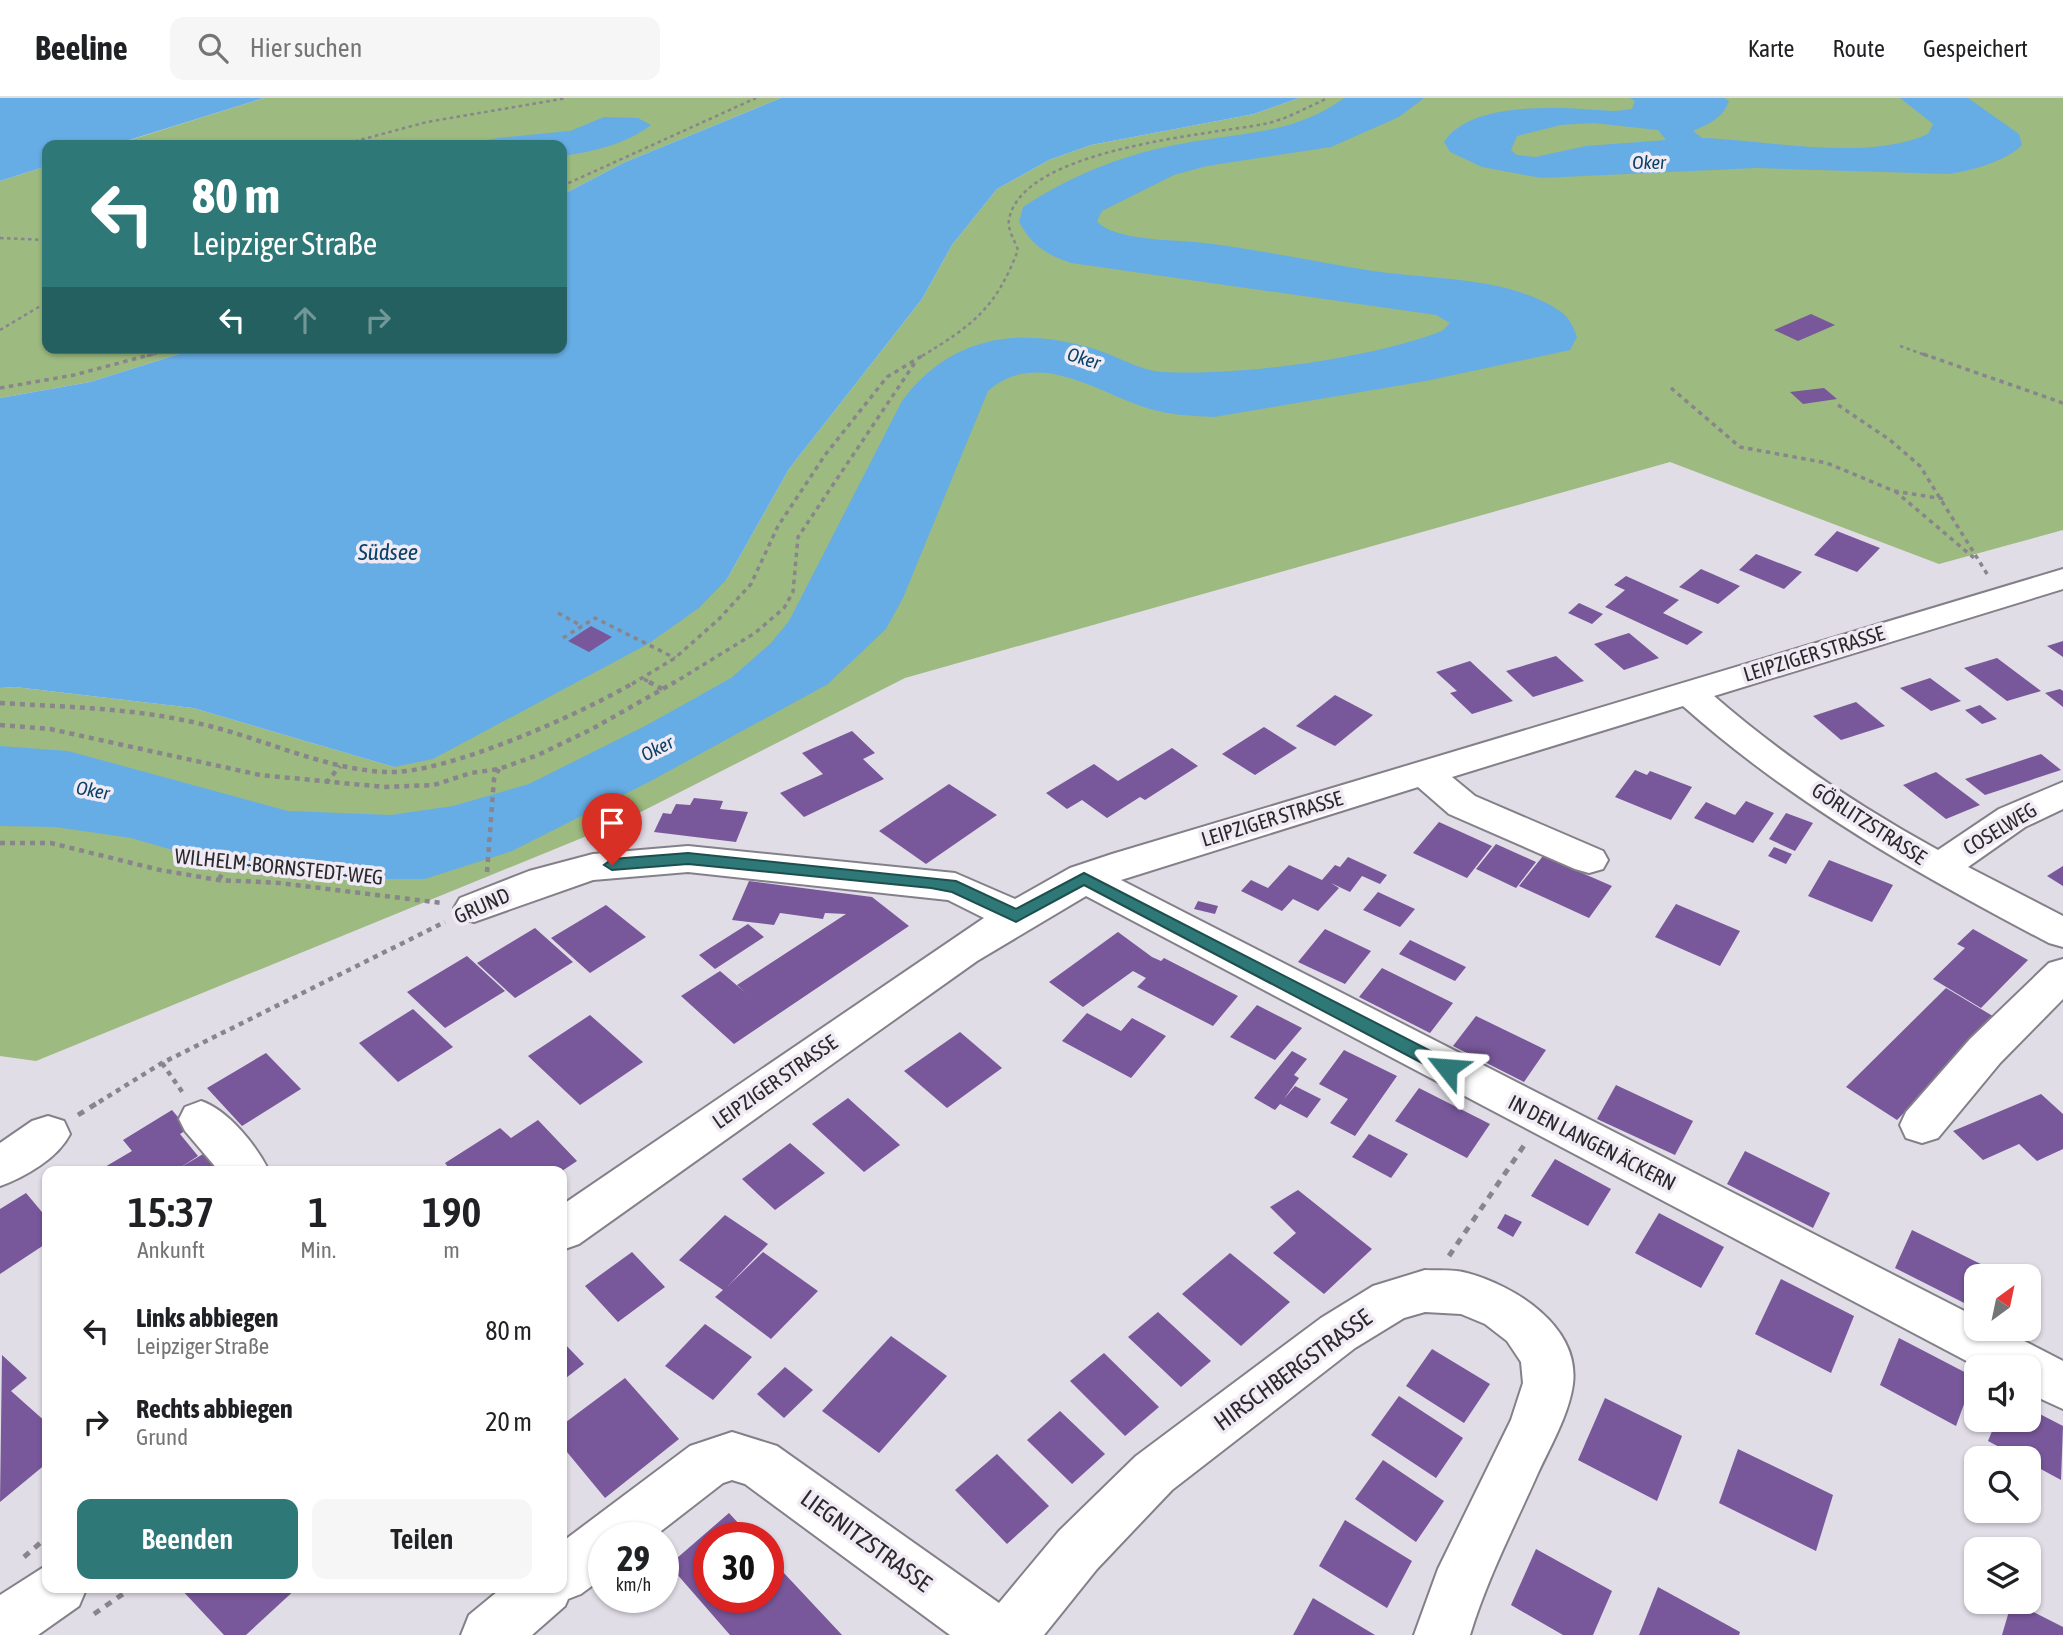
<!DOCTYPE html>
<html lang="de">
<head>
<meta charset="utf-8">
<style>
	:root { --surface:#fff; --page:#f6f6f6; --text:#202124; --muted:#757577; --line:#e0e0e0; --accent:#2f7878 }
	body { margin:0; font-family:"Asap Condensed",sans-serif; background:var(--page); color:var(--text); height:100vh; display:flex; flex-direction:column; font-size:26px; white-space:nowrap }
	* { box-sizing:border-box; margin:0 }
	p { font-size:23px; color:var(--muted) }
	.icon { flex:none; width:38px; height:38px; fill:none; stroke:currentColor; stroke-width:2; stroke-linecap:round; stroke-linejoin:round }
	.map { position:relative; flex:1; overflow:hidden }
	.panel { position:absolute; left:42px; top:1068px; width:525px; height:427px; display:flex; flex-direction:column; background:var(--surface); border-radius:14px; box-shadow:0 2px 5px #0004 }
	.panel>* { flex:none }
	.top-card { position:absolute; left:42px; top:42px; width:525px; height:214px; border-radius:14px; box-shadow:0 2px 5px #0004; background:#2f7878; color:#fff; overflow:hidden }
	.needle { width:46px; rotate:33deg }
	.fabs { position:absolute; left:1964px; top:1166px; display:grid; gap:14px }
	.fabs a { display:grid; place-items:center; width:77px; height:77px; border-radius:14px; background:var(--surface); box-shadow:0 2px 5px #0004; font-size:35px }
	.speed { position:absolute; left:588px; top:1424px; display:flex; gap:14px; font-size:35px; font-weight:700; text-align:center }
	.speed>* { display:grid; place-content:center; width:91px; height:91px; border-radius:50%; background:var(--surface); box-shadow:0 2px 5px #0004; line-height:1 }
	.speed small { font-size:18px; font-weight:400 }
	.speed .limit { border:10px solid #d22; background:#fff; color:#111 }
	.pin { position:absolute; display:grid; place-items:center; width:60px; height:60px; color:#fff; margin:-72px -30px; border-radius:50% 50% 50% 0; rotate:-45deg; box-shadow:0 0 7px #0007 }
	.pin .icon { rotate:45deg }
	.me { position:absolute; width:77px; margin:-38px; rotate:298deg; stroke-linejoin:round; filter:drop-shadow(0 0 5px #0008) }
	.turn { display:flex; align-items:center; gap:24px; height:147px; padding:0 35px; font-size:32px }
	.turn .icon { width:91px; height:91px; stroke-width:2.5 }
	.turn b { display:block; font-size:49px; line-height:60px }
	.lanes { display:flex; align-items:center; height:66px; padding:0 35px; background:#0003; justify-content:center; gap:35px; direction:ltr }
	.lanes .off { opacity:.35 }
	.eta { display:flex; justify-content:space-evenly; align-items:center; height:119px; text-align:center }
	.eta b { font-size:42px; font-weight:600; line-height:49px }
	.action { display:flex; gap:14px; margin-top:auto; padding:14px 35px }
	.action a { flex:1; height:80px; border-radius:14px; background:var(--accent); color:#fff; font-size:28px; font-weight:600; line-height:80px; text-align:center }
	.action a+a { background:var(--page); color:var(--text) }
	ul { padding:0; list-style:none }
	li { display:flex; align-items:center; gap:21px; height:91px; padding:0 35px }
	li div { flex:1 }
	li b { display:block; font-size:26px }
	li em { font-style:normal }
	header { display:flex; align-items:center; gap:42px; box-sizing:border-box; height:98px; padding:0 35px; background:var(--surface); border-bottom:2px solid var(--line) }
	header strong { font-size:33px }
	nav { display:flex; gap:38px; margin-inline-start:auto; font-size:24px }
	.search { width:490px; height:63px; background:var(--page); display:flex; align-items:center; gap:18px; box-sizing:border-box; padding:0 24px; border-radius:14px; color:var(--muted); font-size:26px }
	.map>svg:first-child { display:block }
	.green { fill:#9dba80 }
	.water { fill:#67ade5; fill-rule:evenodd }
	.building { fill:#78579a }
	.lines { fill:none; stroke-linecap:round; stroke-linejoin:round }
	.minor-casing { stroke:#848089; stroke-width:4 }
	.path-far3 { stroke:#88858c; stroke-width:2.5; stroke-dasharray:3.5 3.5; stroke-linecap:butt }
	.path-far2 { stroke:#88858c; stroke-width:3.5; stroke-dasharray:4.5 4.5; stroke-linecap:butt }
	.path-far1 { stroke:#88858c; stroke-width:4.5; stroke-dasharray:5 5; stroke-linecap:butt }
	.path { stroke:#88858c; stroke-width:5; stroke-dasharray:7 7; stroke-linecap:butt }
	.minor { fill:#fff; fill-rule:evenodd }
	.route { fill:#2f7878; stroke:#1f4e4e; stroke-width:2 }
	.labels { text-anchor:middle; stroke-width:7; stroke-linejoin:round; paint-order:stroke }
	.far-water-label { font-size:19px; font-style:italic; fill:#0b4166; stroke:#efeaf4 }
	.street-label { font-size:21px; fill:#2a292c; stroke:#efeaf4 }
	.water-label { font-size:23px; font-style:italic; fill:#0b4166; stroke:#efeaf4 }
	.near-street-label { font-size:24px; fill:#2a292c; stroke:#efeaf4 }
</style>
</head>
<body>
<header>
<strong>Beeline</strong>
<div class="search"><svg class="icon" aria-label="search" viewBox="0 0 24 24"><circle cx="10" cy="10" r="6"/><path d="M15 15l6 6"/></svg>Hier suchen</div>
<nav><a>Karte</a><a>Route</a><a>Gespeichert</a></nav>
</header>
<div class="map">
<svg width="2063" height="1537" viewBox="0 0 2063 1537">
	<rect width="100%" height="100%" fill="#e1dde7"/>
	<g class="green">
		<polygon points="264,0 781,0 623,65 562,97 562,47 114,47"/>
		<polygon points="1299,0 2063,0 2063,432 1939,466 1670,364 905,580 621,724 36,963 0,958 0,590 15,589 193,610 394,669 727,481 789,371 922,201 952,147 997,91 1049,62 1091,47 1254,16"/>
		<polygon points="47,68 47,250 198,250 90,284 0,300 0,83"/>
	</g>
	<g class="water">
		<polygon points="0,0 264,0 113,47 47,47 47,68 0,83"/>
		<polygon points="781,0 1299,0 1254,16 1091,47 1049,62 997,91 952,147 922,201 789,371 727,481 699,510 648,546 433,661 394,669 193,610 15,589 0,590 0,300 90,284 198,250 562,250 562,97 623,65"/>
		<path d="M1344 0H1424L1399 19 1331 49 1207 68 1174 77 1102 113 1097 123C1112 143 1180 142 1205 145 1261 152 1317 164 1373 173 1433 182 1508 178 1560 213 1569 219 1573 228 1577 239L1570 252 1426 283 1214 319C1192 318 1171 317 1150 311 1097 295 1039 249 988 293L903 500 886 531 828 586 649 684 512 753 425 781H335L228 768 131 740 55 729 0 728V648L68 653 288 713 391 717 453 708 529 686 647 627 731 580 771 545 789 523 902 303C952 236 1022 228 1098 252 1118 259 1142 273 1163 274 1241 278 1369 261 1442 233L1450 225 1436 217 1071 165C1046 156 1032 148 1019 124L1023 109C1073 76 1127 55 1186 45 1241 35 1298 35 1344 0Z"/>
		<path d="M1630 0H1724L1729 3C1723 20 1709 26 1693 33L1702 40C1769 42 1865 64 1928 36L1933 26 1900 0H1968L2019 36 2022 47C2009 62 1968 74 1948 76L1756 70 1541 80 1482 69 1450 54 1444 44C1472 0 1570 10 1616 13L1632 11 1635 3ZM1593 25 1658 32 1666 42 1586 48 1535 59 1517 57 1511 52 1517 38 1561 27Z"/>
		<path d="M604 19 638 20 651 27C627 46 592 54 562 58V47H463L498 40 570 33Z"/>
	</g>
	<g class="building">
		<polygon points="1811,216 1835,227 1798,243 1774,232"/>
		<polygon points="1824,290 1837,301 1803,306 1790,294"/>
		<polygon points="1837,433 1880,450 1857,474 1814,457"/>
		<polygon points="1756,456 1802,474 1784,491 1739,472"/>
		<polygon points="1701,471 1740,488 1718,506 1679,489"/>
		<polygon points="1626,478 1679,502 1663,515 1703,534 1687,547 1605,509 1625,492 1614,487"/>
		<polygon points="1579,505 1603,516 1592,526 1568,515"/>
		<polygon points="591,528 612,539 589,554 568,543"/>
		<polygon points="1629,535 1659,560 1624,572 1594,546"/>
		<polygon points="2063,543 2063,559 2047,548"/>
		<polygon points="1556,558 1584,583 1533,599 1506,573"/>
		<polygon points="1997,560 2041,593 2007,603 1964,570"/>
		<polygon points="1470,563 1513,603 1472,616 1450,595 1457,593 1436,574"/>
		<polygon points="1930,580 1961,603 1931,613 1900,590"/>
		<polygon points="2060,591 2063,593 2063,609 2045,595"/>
		<polygon points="1335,597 1373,617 1335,648 1296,628"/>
		<polygon points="1856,604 1885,628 1841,642 1813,618"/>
		<polygon points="1980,607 1997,621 1982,626 1965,612"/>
		<polygon points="1264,629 1297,650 1255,677 1222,656"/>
		<polygon points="852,633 875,655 863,661 884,681 804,719 780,695 823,676 802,655"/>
		<polygon points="1172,650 1198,668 1145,702 1140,699 1107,720 1082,702 1067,711 1046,695 1094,666 1118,683"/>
		<polygon points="2041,656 2061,672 1985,697 1965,681"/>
		<polygon points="1635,672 1647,677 1650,673 1692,689 1671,722 1615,699"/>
		<polygon points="1936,674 1980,707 1946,721 1903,687"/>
		<polygon points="949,686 997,717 926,766 879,733"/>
		<polygon points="694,700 723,703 720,711 748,714 736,744 654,734 663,715 671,716 676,706 690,707"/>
		<polygon points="1746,703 1774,715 1753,745 1694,720 1706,704 1735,717"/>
		<polygon points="1786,715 1813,725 1795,753 1769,741"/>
		<polygon points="1439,724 1492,748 1467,780 1413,755"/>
		<polygon points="1496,746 1536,764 1516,790 1476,771"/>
		<polygon points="1774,749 1792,756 1786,766 1768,758"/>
		<polygon points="1543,758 1612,788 1589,820 1519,788"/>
		<polygon points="1348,759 1387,777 1380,786 1362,778 1350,794 1331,785 1339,790 1318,813 1293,801 1282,813 1241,793 1251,782 1268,790 1289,767 1322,782 1335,767 1340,769"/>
		<polygon points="1829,762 1893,787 1872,824 1808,798"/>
		<polygon points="2063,768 2063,788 2047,778"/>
		<polygon points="749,783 872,799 909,828 734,946 681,898 720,873 747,896 737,887 846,816 825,815 823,821 780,815 774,827 732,822"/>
		<polygon points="1378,794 1415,811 1400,829 1363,812"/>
		<polygon points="1198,803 1218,808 1215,816 1194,811"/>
		<polygon points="1676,806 1740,833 1720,868 1655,839"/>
		<polygon points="606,807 646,839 590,875 551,840"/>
		<polygon points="748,826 764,839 715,871 699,857"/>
		<polygon points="535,830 573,864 515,900 477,865"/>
		<polygon points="1325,831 1371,853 1345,886 1298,864"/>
		<polygon points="1973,831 2028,862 1981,910 1933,881 1965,850 1957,846"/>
		<polygon points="1118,834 1152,859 1161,863 1164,860 1238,898 1213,928 1137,889 1146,880 1133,873 1083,909 1049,884"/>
		<polygon points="1410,842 1466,869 1455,883 1399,856"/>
		<polygon points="467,858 505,893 445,930 407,894"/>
		<polygon points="1382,870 1453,905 1430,935 1359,899"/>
		<polygon points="1946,890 1996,920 1897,1022 1846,989"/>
		<polygon points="1257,907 1302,930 1275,962 1230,939"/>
		<polygon points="413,911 453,949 398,984 359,945"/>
		<polygon points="1087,915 1121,933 1132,920 1166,938 1131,980 1062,943"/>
		<polygon points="590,917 643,964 580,1007 528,958"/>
		<polygon points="1476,918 1546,952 1524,984 1453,948"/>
		<polygon points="960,934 1002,970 947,1010 904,973"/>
		<polygon points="1344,952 1397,978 1355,1038 1330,1025 1348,1001 1319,986"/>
		<polygon points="1292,953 1307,961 1294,977 1299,980 1284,1001 1295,988 1321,1001 1307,1020 1280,1006 1275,1012 1254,1000"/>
		<polygon points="266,955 301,991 242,1028 207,990"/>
		<polygon points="1616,987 1693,1023 1675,1057 1597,1021"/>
		<polygon points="1419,990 1490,1026 1467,1060 1395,1023"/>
		<polygon points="2041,996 2063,1016 2063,1051 2037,1063 2019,1046 1983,1062 1953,1033"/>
		<polygon points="848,1000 900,1047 864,1074 812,1026"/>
		<polygon points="172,1012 188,1031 180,1036 198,1058 178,1071 213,1050 232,1073 98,1073 132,1053 123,1042"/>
		<polygon points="538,1022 577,1063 562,1073 451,1073 445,1065 500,1030 511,1040"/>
		<polygon points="1369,1036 1408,1056 1391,1080 1352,1059"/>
		<polygon points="790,1045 825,1075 775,1112 742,1081"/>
		<polygon points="1745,1053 1830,1095 1813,1130 1727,1086"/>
		<polygon points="1555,1061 1611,1091 1588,1128 1531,1098"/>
		<polygon points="1298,1092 1372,1151 1324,1196 1273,1155 1296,1135 1270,1109"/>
		<polygon points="26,1095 47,1120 47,1145 0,1176 0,1111"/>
		<polygon points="1659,1115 1724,1149 1701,1190 1635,1155"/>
		<polygon points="1505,1116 1522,1124 1513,1139 1497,1130"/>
		<polygon points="725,1117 768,1146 728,1188 763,1154 818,1193 771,1241 715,1199 723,1192 679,1162"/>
		<polygon points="1912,1132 2005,1178 1976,1178 1976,1211 1895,1170"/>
		<polygon points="632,1154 665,1189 618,1224 585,1188"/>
		<polygon points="1230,1155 1290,1204 1241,1248 1182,1196"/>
		<polygon points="1781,1181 1854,1218 1831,1275 1755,1236"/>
		<polygon points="1158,1214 1211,1263 1181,1289 1128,1239"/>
		<polygon points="705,1226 752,1259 713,1302 665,1268"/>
		<polygon points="891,1238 947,1278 879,1355 822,1313"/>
		<polygon points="1899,1240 1974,1279 1956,1328 1880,1287"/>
		<polygon points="562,1243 584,1266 562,1283"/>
		<polygon points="1432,1251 1490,1286 1464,1325 1406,1288"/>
		<polygon points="1104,1255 1159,1309 1125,1338 1070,1283"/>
		<polygon points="2,1257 27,1280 11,1293 47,1325 47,1365 0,1404"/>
		<polygon points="785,1269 813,1292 784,1320 757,1296"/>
		<polygon points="625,1280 679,1341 605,1400 562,1348 562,1327"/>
		<polygon points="1399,1298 1463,1340 1436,1380 1371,1337"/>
		<polygon points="1605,1300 1682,1338 1657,1403 1578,1362"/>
		<polygon points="2028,1310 2063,1328 2061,1382 2028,1364 2028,1360 2020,1360 1988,1343 1997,1321 2028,1321"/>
		<polygon points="1060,1313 1105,1356 1072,1386 1027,1342"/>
		<polygon points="1738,1351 1833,1397 1816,1453 1719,1405"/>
		<polygon points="997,1356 1049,1408 1007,1446 955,1392"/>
		<polygon points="1383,1362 1444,1403 1416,1444 1355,1401"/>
		<polygon points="729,1415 752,1440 709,1440 709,1500 768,1500 768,1458 842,1537 730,1537 669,1467"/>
		<polygon points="1345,1422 1412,1463 1387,1510 1319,1468"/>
		<polygon points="1536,1451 1612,1493 1593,1537 1563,1537 1511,1507"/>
		<polygon points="179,1489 298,1489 246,1537 224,1537"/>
		<polygon points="1658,1489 1740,1534 1739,1537 1639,1537"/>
		<polygon points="1313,1500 1375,1537 1293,1537"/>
		<polygon points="2012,1503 2063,1529 2063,1537 2002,1537"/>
	</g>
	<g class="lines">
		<g class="minor-casing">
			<g id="minor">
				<path d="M2063 471V491L1714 598C1783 658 1858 708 1938 752L1999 711 2063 684V711L2025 729 1968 769 2063 818V849L2049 845C1919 777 1793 706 1683 608L1452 679 1475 698 1603 753 1608 762 1603 771 1589 775 1575 771 1449 716 1418 689 1121 782 1976 1219V1230H1999L2063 1263V1311L2028 1295V1269H1978L1086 798 977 863 579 1146 562 1152V1107L984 820 948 802 688 774 593 782 474 824 460 820 454 810 460 800 529 773 593 756 688 748 955 775 1015 801 1070 770 1112 756Z"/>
				<polygon points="2063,861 2063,901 2000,965 1938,1040 1922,1045 1906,1040 1900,1027 1906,1014 1970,941 2049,865"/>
				<path d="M201 1003C228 1012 256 1047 269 1073H219L185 1033 179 1021 185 1009Z"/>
				<path d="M48 1018 64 1023 70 1036C58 1060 25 1079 0 1088V1045L32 1023Z"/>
				<path d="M1425 1172C1439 1173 1454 1171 1467 1175 1515 1188 1580 1228 1573 1286 1569 1316 1551 1347 1538 1375 1514 1429 1487 1481 1470 1537H1414L1438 1471 1511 1322 1523 1285 1521 1264 1507 1243 1485 1226 1461 1216 1425 1214 1404 1220 1355 1250 1172 1392 1097 1471 1044 1537H950L745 1386 732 1382 723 1385 652 1440H604V1479L581 1496 568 1501 565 1508 532 1537H461L469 1517 503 1489H562V1444L690 1348 732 1334 777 1348 999 1505 1059 1433 1136 1358 1321 1220 1373 1188Z"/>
				<polygon points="47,1467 47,1489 87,1489 79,1508 38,1537 0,1537 0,1497"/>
			</g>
		</g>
		<g class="path-far3">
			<polyline points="341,47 427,24 567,0"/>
			<polyline points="562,88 756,0"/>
			<polyline points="0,140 47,142"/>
			<polyline points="0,232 47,204"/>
			<polyline points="1900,248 1928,258"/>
			<polyline points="147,258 176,250"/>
			<path d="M922 258C973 227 996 210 1018 152 1015 143 1007 131 1009 122 1021 51 1206 37 1264 26 1285 22 1308 9 1328 0"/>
		</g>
		<g class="path-far2">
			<polyline points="1923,256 2063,305"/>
			<polyline points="0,290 74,277 153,256"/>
			<polyline points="1671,290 1740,349 1827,365 1894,393 1944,401"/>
			<polyline points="1838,307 1890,342 1920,368 1989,479"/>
			<polyline points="1895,393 1974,460"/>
			<polyline points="558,515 582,528"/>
			<polyline points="563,540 595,520 675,560"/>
			<polyline points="644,581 652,586"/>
			<polyline points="632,586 675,560 719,521 751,486 778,428 825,357 887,279 925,256"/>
			<polyline points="672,586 755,535 784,510 793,494 798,439 916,263"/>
		</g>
		<g class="path-far1">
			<polyline points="649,584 664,592"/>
			<path d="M0 605C67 609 135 610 201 626 263 640 322 671 386 674 445 677 583 615 635 584"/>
			<polyline points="0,627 50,631 260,677 384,689 434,687 471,675 499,671 538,657 592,631 675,584"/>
			<polyline points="326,685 340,668"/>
			<polyline points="0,745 51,745 160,772 218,782 279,785 442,805"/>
			<polyline points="218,762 239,767"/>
			<polyline points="487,774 494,681 499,671"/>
			<polyline points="219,781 229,765"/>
			<polyline points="162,965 183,995"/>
			<polyline points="99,1004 162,965 445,824"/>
		</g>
		<g class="path">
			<polyline points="78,1017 102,1002"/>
			<polyline points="1449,1158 1525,1046"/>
			<polyline points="24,1459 47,1439"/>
			<polyline points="94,1516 133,1489"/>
		</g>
		<use href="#minor" class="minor"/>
	</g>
	<polygon class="route" points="688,755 956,783 1016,811 1084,775 1454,965 1456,970 1447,977 1441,975 1084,787 1016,824 952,794 931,790 688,766 612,772 604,767 612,761"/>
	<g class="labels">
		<g class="far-water-label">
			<text x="1649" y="71">Oker</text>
			<text transform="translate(1084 260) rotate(17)" y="7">Oker</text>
			<text transform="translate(657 650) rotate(-27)" y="7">Oker</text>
			<text transform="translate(93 692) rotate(11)" y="7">Oker</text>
		</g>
		<g class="street-label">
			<text transform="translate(1814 556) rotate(-17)" y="7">LEIPZIGER STRASSE</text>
			<text transform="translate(1272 721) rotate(-17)" y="7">LEIPZIGER STRASSE</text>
			<text transform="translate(1869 726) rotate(33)" y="7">GÖRLITZSTRASSE</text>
			<text transform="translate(2000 731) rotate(-31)" y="7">COSELWEG</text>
			<text transform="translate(279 769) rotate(6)" y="7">WILHELM-BORNSTEDT-WEG</text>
			<text transform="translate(482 808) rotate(-24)" y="7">GRUND</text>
			<text transform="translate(775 984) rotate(-35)" y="7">LEIPZIGER STRASSE</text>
			<text transform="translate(1592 1045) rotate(27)" y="7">IN DEN LANGEN ÄCKERN</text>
		</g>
		<g class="water-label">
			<text x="388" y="462">Südsee</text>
		</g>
		<g class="near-street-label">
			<text transform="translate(1293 1272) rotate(-36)" y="8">HIRSCHBERGSTRASSE</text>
			<text transform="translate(866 1443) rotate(36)" y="8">LIEGNITZSTRASSE</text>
		</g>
	</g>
</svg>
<div class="fabs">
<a><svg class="needle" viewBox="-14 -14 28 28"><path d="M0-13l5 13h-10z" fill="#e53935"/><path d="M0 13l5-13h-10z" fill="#757577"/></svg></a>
<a><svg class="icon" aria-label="sound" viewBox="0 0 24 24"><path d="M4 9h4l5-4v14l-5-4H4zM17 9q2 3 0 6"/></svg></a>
<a><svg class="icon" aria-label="search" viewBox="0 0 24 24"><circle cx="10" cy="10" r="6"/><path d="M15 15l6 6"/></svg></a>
<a><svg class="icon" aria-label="layers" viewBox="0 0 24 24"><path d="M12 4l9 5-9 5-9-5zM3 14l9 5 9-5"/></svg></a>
</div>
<div class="speed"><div>29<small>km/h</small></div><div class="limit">30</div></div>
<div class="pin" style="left:612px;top:767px;background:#d93025"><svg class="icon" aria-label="arrive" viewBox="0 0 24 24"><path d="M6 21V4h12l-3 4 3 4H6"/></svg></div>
<svg class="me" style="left:1447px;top:970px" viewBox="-20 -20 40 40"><path d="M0-17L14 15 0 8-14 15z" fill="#2f7878" stroke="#fff" stroke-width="4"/></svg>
<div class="top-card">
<div class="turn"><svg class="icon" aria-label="left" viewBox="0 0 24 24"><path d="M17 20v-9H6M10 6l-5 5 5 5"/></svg><div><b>80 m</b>Leipziger Straße</div></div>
<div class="lanes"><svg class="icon" aria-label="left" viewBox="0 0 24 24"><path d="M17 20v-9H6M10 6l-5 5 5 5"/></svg><svg class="icon off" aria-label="ahead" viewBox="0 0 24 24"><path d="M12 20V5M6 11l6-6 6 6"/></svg><svg class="icon off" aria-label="right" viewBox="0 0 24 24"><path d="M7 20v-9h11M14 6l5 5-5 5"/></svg></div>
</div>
<section class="panel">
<div class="eta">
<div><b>15:37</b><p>Ankunft</p></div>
<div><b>1</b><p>Min.</p></div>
<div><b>190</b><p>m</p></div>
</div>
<ul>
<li><svg class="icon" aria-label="left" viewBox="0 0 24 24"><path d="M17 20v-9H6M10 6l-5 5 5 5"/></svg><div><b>Links abbiegen</b><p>Leipziger Straße</p></div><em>80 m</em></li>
<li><svg class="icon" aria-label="right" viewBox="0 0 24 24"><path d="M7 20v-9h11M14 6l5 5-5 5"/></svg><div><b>Rechts abbiegen</b><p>Grund</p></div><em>20 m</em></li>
</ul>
<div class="action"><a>Beenden</a><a>Teilen</a></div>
</section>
</div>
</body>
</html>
